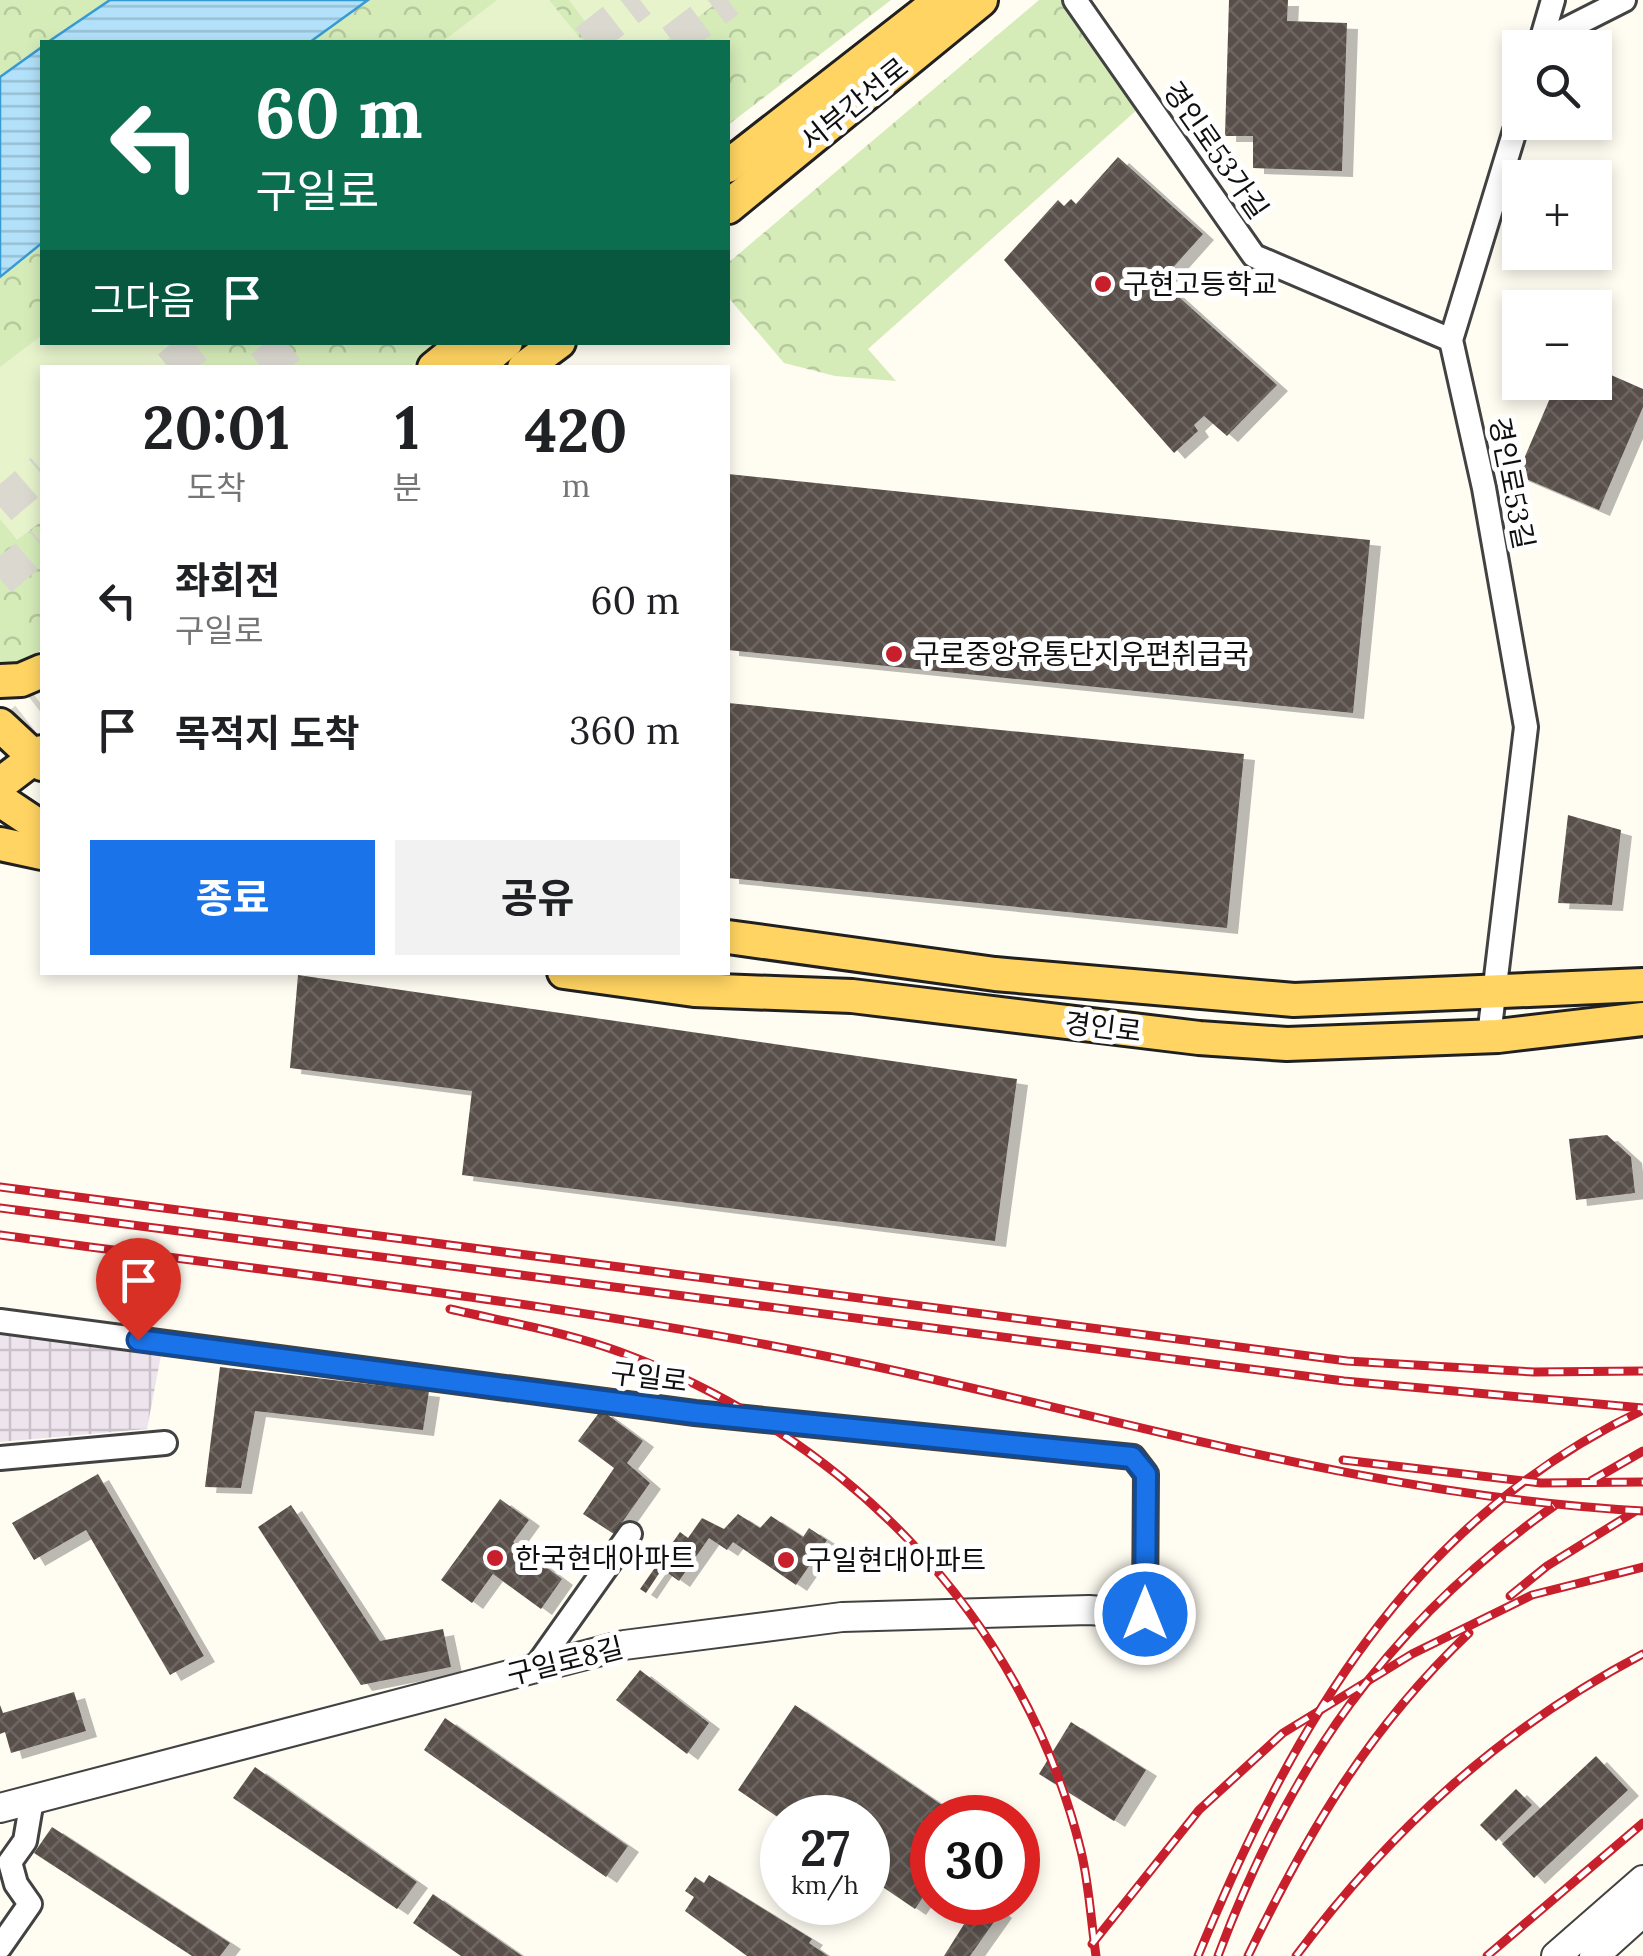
<!DOCTYPE html>
<html lang="ko">
<head>
<meta charset="utf-8">
<style>
	:root { --surface:#fff; --page:#f2f2f2; --text:#202124; --muted:#757577; --accent:#1a73e8 }
	body { margin:0; font-family:Lora,"Noto Sans KR",serif; background:var(--page); color:var(--text); height:100vh; display:flex; flex-direction:column; font-size:38px; white-space:nowrap }
	* { box-sizing:border-box; margin:0 }
	p { font-size:32px; color:var(--muted) }
	.icon { flex:none; width:55px; height:55px; fill:none; stroke:currentColor; stroke-width:2; stroke-linecap:round; stroke-linejoin:round }
	.map { position:relative; flex:1; overflow:hidden }
	.side { position:absolute; left:40px; top:365px; width:690px; height:610px; display:flex; flex-direction:column; background:var(--surface); border-radius:0px; box-shadow:0 5px 15px #0003 }
	.side>* { flex:none }
	.top-card { position:absolute; left:40px; top:40px; width:690px; height:305px; border-radius:0px; box-shadow:0 5px 15px #0003; background:#0b6e4f; color:#fff; overflow:hidden }
	.tools { position:absolute; left:1502px; top:30px; display:grid; gap:20px }
	.tools a { display:grid; place-items:center; width:110px; height:110px; border-radius:0px; background:var(--surface); box-shadow:0 5px 15px #0003; font-size:50px }
	.speed { position:absolute; left:760px; top:1795px; display:flex; gap:20px; font-size:50px; font-weight:700; text-align:center }
	.speed>* { display:grid; place-content:center; width:130px; height:130px; border-radius:50%; background:var(--surface); box-shadow:0 5px 15px #0003; line-height:1 }
	.speed small { font-size:25px; font-weight:400 }
	.speed .limit { border:15px solid #d22; background:#fff; color:#111 }
	.pin { position:absolute; display:grid; place-items:center; width:85px; height:85px; color:#fff; margin:-102px -42px; border-radius:50% 50% 50% 0; rotate:-45deg; box-shadow:0 0 10px #0007 }
	.pin .icon { rotate:45deg }
	.me { position:absolute; width:110px; margin:-55px; rotate:0deg; stroke-linejoin:round; filter:drop-shadow(0 0 8px #0008) }
	.turn { display:flex; align-items:center; gap:35px; height:210px; padding:0 50px; font-size:45px }
	.turn .icon { width:130px; height:130px; stroke-width:2.5 }
	.turn b { display:block; font-size:70px; line-height:85px }
	.then { display:flex; align-items:center; height:95px; padding:0 50px; background:#0003; gap:20px; font-size:38px }
	.eta { display:flex; justify-content:space-evenly; align-items:center; height:170px; text-align:center }
	.eta b { font-size:60px; font-weight:700; line-height:70px }
	.button { display:flex; gap:20px; margin-top:auto; padding:20px 50px }
	.button a { flex:1; height:115px; border-radius:0px; background:var(--accent); color:#fff; font-size:40px; font-weight:700; line-height:115px; text-align:center }
	.button a+a { background:var(--page); color:var(--text) }
	ul { padding:0; list-style:none }
	li { display:flex; align-items:center; gap:30px; height:130px; padding:0 50px }
	li div { flex:1 }
	li b { display:block; font-size:38px }
	li em { font-style:normal }
	.map>svg:first-child { display:block }
	.industrial { fill:url(#industrial-grid) }
	.park { fill:url(#park-crowns) }
	.pitch { fill:#e6f3cb }
	.water { fill:url(#water-rules); stroke:#369ad5; stroke-width:2.5 }
	.building { fill:url(#building-cross-hatch); filter:url(#shadow) }
	.lines { fill:none; stroke-linecap:round; stroke-linejoin:round }
	.primary-tunnel { stroke:#dbd8d0; stroke-width:32; stroke-dasharray:32 16; stroke-linecap:butt }
	.trunk-tunnel { stroke:#dbd8d0; stroke-width:35; stroke-dasharray:35 18; stroke-linecap:butt }
	.minor-casing { stroke:#424242; stroke-width:28 }
	.tertiary-casing { stroke:#424242; stroke-width:32 }
	.primary-casing { stroke:#202020; stroke-width:38 }
	.minor { stroke:#fff; stroke-width:22 }
	.tertiary { stroke:#fff; stroke-width:28 }
	.primary { stroke:#ffd462; stroke-width:32 }
	.rail-casing { stroke:#c81f2c; stroke-width:9 }
	.rail { stroke:#fff; stroke-width:5; stroke-dasharray:15; stroke-linecap:butt }
	.route-casing { stroke:#114b97; stroke-width:25 }
	.route { stroke:#1a73e8; stroke-width:18 }
	.poi-dot { fill:#c81f2c; stroke:#fff; stroke-width:4 }
	.labels { text-anchor:middle; stroke-width:10; stroke-linejoin:round; paint-order:stroke }
	.street-label { font-size:28px; fill:#0f0f0f; stroke:#fff }
	.poi-label { font-size:28px; fill:#0f0f0f; stroke:#fff; text-anchor:start }
</style>
</head>
<body>
<div class="map">
<svg width="1643" height="1956" viewBox="0 0 1643 1956">
	<defs>
		<pattern id="industrial-grid" width="8" height="8" patternUnits="userSpaceOnUse" patternTransform="scale(2.5)"><rect width="8" height="8" fill="#ede4ee"/><path d="M0 4h8M4 0v8" fill="none" stroke="#cac2cb"/></pattern>
		<pattern id="park-crowns" width="20" height="18" patternUnits="userSpaceOnUse" patternTransform="scale(2.5)"><rect width="20" height="18" fill="#d5ecb9"/><path d="M2 6a3 3 0 1 1 6 0M12 15a3 3 0 1 1 6 0" fill="none" stroke="#b6c99e"/></pattern>
		<pattern id="water-rules" width="6" height="5" patternUnits="userSpaceOnUse" patternTransform="scale(2.5)"><rect width="6" height="5" fill="#b3e1fa"/><path d="M0 2.5h6" fill="none" stroke="#99c0d5"/></pattern>
		<pattern id="building-cross-hatch" width="8" height="8" patternUnits="userSpaceOnUse" patternTransform="scale(2.5)"><rect width="8" height="8" fill="#59504b"/><path d="M0 0l8 8M0 8l8-8" fill="none" stroke="#6c6561"/></pattern>
		<filter id="shadow"><feDropShadow dx="11" dy="6" stdDeviation="0" flood-color="#0004"/></filter>
	</defs>
	<rect width="100%" height="100%" fill="#fffcf2"/>
	<polygon class="industrial" points="0,1331 161,1355 147,1429 0,1442"/>
	<g class="park">
		<polygon points="0,0 891,0 728,125 728,42 42,42 42,342 443,343 410,367 42,368 42,649 0,683"/>
		<polygon points="1039,0 1061,0 1139,108 868,349 896,381 835,376 784,363 728,297 728,263"/>
	</g>
	<g class="pitch">
		<polygon points="497,0 549,0 583,42 442,42"/>
		<polygon points="569,0 721,0 664,42 600,42"/>
		<polygon points="42,335 42,342 171,343 191,367 42,368 42,521 17,540 0,519 0,367"/>
	</g>
	<g class="water">
		<polygon points="110,0 368,0 310,42 48,42"/>
		<polygon points="42,47 42,243 0,277 0,77"/>
	</g>
	<g class="building">
		<polygon points="1229,0 1288,0 1287,21 1347,23 1342,171 1253,168 1253,136 1225,136"/>
		<polygon points="1118,157 1203,234 1161,281 1277,385 1227,436 1204,416 1194,425 1198,431 1174,453 1004,260 1058,200 1064,206 1071,199 1076,204"/>
		<polygon points="1595,368 1643,389 1643,407 1599,510 1517,475 1557,382 1595,382"/>
		<polygon points="728,474 1370,540 1353,713 728,650"/>
		<polygon points="728,703 1244,754 1227,928 728,878"/>
		<polygon points="1568,815 1621,830 1612,905 1558,903"/>
		<polygon points="298,975 1017,1079 995,1241 462,1175 472,1091 290,1068"/>
		<polygon points="1607,1135 1631,1157 1635,1193 1576,1200 1569,1139"/>
		<polygon points="220,1367 429,1391 423,1430 255,1411 241,1488 205,1487"/>
		<polygon points="601,1410 643,1441 627,1463 650,1483 614,1534 583,1514 614,1468 578,1441"/>
		<polygon points="98,1474 204,1656 170,1675 86,1530 34,1560 12,1523"/>
		<polygon points="500,1499 529,1520 513,1542 562,1579 541,1609 493,1574 472,1603 441,1580"/>
		<polygon points="291,1505 380,1641 443,1629 451,1667 361,1685 258,1527"/>
		<polygon points="738,1514 760,1528 771,1516 803,1537 809,1528 827,1540 796,1585 733,1542 727,1550 709,1538 679,1581 662,1569 646,1593 640,1589 680,1532 688,1538 702,1518 724,1529"/>
		<polygon points="640,1670 709,1723 687,1754 616,1700"/>
		<polygon points="74,1692 86,1731 11,1753 5,1732 0,1734 0,1705 3,1713"/>
		<polygon points="795,1705 961,1818 932,1818 932,1884 915,1909 868,1877 868,1818 782,1820 738,1790"/>
		<polygon points="445,1718 628,1846 606,1877 424,1750"/>
		<polygon points="1071,1722 1146,1770 1114,1821 1039,1774"/>
		<polygon points="1596,1756 1628,1790 1534,1878 1502,1844"/>
		<polygon points="255,1767 417,1882 397,1909 233,1798"/>
		<polygon points="1516,1789 1532,1805 1496,1841 1480,1825"/>
		<polygon points="52,1827 230,1943 220,1956 192,1956 34,1853"/>
		<polygon points="709,1875 812,1939 809,1943 828,1956 747,1956 685,1911 694,1897 685,1891 695,1877 704,1883"/>
		<polygon points="433,1894 522,1956 461,1956 413,1923"/>
		<polygon points="978,1902 989,1902 1001,1912 970,1956 944,1956"/>
	</g>
	<g class="lines">
		<polyline class="primary-tunnel" points="0,738 42,705"/>
		<g class="trunk-tunnel">
			<polyline points="586,42 640,0"/>
			<polyline points="673,42 728,0"/>
			<polyline points="169,368 201,342"/>
			<polyline points="262,368 294,342"/>
			<polyline points="0,507 42,471"/>
			<polyline points="0,579 42,543"/>
		</g>
		<g class="minor-casing">
			<g id="minor">
				<polyline points="1075,0 1254,256 1451,340"/>
				<polyline points="1541,42 1624,0"/>
				<polyline points="1539,48 1553,0"/>
				<polyline points="1489,1036 1526,727 1484,488 1451,340 1520,114"/>
				<polyline points="0,1321 695,1413 1133,1457 1146,1474 1145,1614"/>
				<polyline points="0,1458 165,1443"/>
				<polyline points="535,1668 630,1534"/>
				<polyline points="0,1947 30,1904 16,1884 10,1862 25,1841 32,1800"/>
			</g>
		</g>
		<g class="tertiary-casing">
			<g id="tertiary">
				<polyline points="0,1808 624,1645 842,1617 1089,1610 1145,1614"/>
				<polyline points="1556,1956 1643,1880"/>
				<polyline points="1594,1956 1643,1912"/>
			</g>
		</g>
		<g class="primary-casing">
			<g id="primary">
				<polyline points="728,166 941,0"/>
				<polyline points="728,207 981,0"/>
				<polyline points="434,368 466,342"/>
				<polyline points="475,368 506,342"/>
				<polyline points="524,368 559,342"/>
				<polyline points="0,681 21,680 42,671"/>
				<polyline points="0,725 42,764"/>
				<polyline points="0,784 42,752"/>
				<polyline points="0,800 42,828"/>
				<polyline points="0,844 42,853"/>
				<polyline points="728,937 995,974 1294,1000 1643,985"/>
				<polyline points="564,972 694,990 852,996 1199,1038 1287,1044 1498,1036 1643,1019"/>
			</g>
		</g>
		<use href="#minor" class="minor"/>
		<use href="#tertiary" class="tertiary"/>
		<use href="#primary" class="primary"/>
		<g class="rail-casing">
			<g id="rail">
				<polyline points="0,1187 1347,1361 1534,1372 1643,1371"/>
				<polyline points="0,1208 1344,1381 1643,1408"/>
				<path d="M0 1235C293 1275 589 1305 878 1367 1133 1422 1381 1497 1643 1511"/>
				<path d="M450 1309C506 1322 566 1332 620 1352 843 1434 1023 1615 1081 1851 1089 1884 1091 1921 1096 1956"/>
				<polyline points="1343,1460 1541,1483 1643,1482"/>
				<polyline points="1591,1481 1643,1451"/>
				<polyline points="1510,1596 1547,1566 1634,1512"/>
				<polyline points="1092,1944 1199,1810 1283,1733 1412,1654 1532,1595 1643,1567"/>
				<path d="M1198 1956C1292 1728 1410 1520 1643 1410"/>
				<path d="M1218 1956C1289 1766 1388 1623 1554 1506"/>
				<path d="M1248 1956C1308 1832 1368 1729 1469 1633"/>
				<path d="M1296 1956C1391 1829 1502 1728 1643 1654"/>
				<polyline points="1487,1956 1643,1823"/>
			</g>
		</g>
		<use href="#rail" class="rail"/>
	</g>
	<g class="lines">
		<g class="route-casing">
			<polyline id="route" points="138,1340 695,1413 1132,1457 1146,1474 1145,1614"/>
		</g>
		<use href="#route" class="route"/>
	</g>
	<g class="poi-dot">
		<circle cx="1103" cy="284" r="10"/>
		<circle cx="894" cy="654" r="10"/>
		<circle cx="495" cy="1558" r="10"/>
		<circle cx="786" cy="1560" r="10"/>
	</g>
	<g class="labels">
		<g class="street-label">
			<text transform="translate(854 104) rotate(-39)" y="10">서부간선로</text>
			<text transform="translate(1216 150) rotate(55)" y="10">경인로53가길</text>
			<text transform="translate(1512 483) rotate(79)" y="10">경인로53길</text>
			<text transform="translate(1103 1027) rotate(7)" y="10">경인로</text>
			<text transform="translate(649 1377) rotate(7)" y="10">구일로</text>
			<text transform="translate(565 1661) rotate(-14)" y="10">구일로8길</text>
		</g>
		<g class="poi-label">
			<text x="1123" y="294">구현고등학교</text>
			<text x="914" y="664">구로중앙유통단지우편취급국</text>
			<text x="515" y="1568">한국현대아파트</text>
			<text x="806" y="1570">구일현대아파트</text>
		</g>
	</g>
</svg>
<div class="tools">
<a><svg class="icon" aria-label="search" viewBox="0 0 24 24"><circle cx="10" cy="10" r="6"/><path d="M15 15l6 6"/></svg></a>
<a>+</a>
<a>−</a>
</div>
<div class="speed"><div>27<small>km/h</small></div><div class="limit">30</div></div>
<div class="pin" style="left:138px;top:1340px;background:#d93025"><svg class="icon" aria-label="arrive" viewBox="0 0 24 24"><path d="M6 21V4h12l-3 4 3 4H6"/></svg></div>
<svg class="me" style="left:1145px;top:1614px" viewBox="-20 -20 40 40"><circle r="17" fill="#1a73e8" stroke="#fff" stroke-width="3"/><path d="M0-11L8 9 0 5-8 9z" fill="#fff"/></svg>
<div class="top-card">
<div class="turn"><svg class="icon" aria-label="left" viewBox="0 0 24 24"><path d="M17 20v-9H6M10 6l-5 5 5 5"/></svg><div><b>60 m</b>구일로</div></div>
<div class="then">그다음<svg class="icon" aria-label="arrive" viewBox="0 0 24 24"><path d="M6 21V4h12l-3 4 3 4H6"/></svg></div>
</div>
<section class="side">
<div class="eta">
<div><b>20:01</b><p>도착</p></div>
<div><b>1</b><p>분</p></div>
<div><b>420</b><p>m</p></div>
</div>
<ul>
<li><svg class="icon" aria-label="left" viewBox="0 0 24 24"><path d="M17 20v-9H6M10 6l-5 5 5 5"/></svg><div><b>좌회전</b><p>구일로</p></div><em>60 m</em></li>
<li><svg class="icon" aria-label="arrive" viewBox="0 0 24 24"><path d="M6 21V4h12l-3 4 3 4H6"/></svg><div><b>목적지 도착</b></div><em>360 m</em></li>
</ul>
<div class="button"><a>종료</a><a>공유</a></div>
</section>
</div>
</body>
</html>
